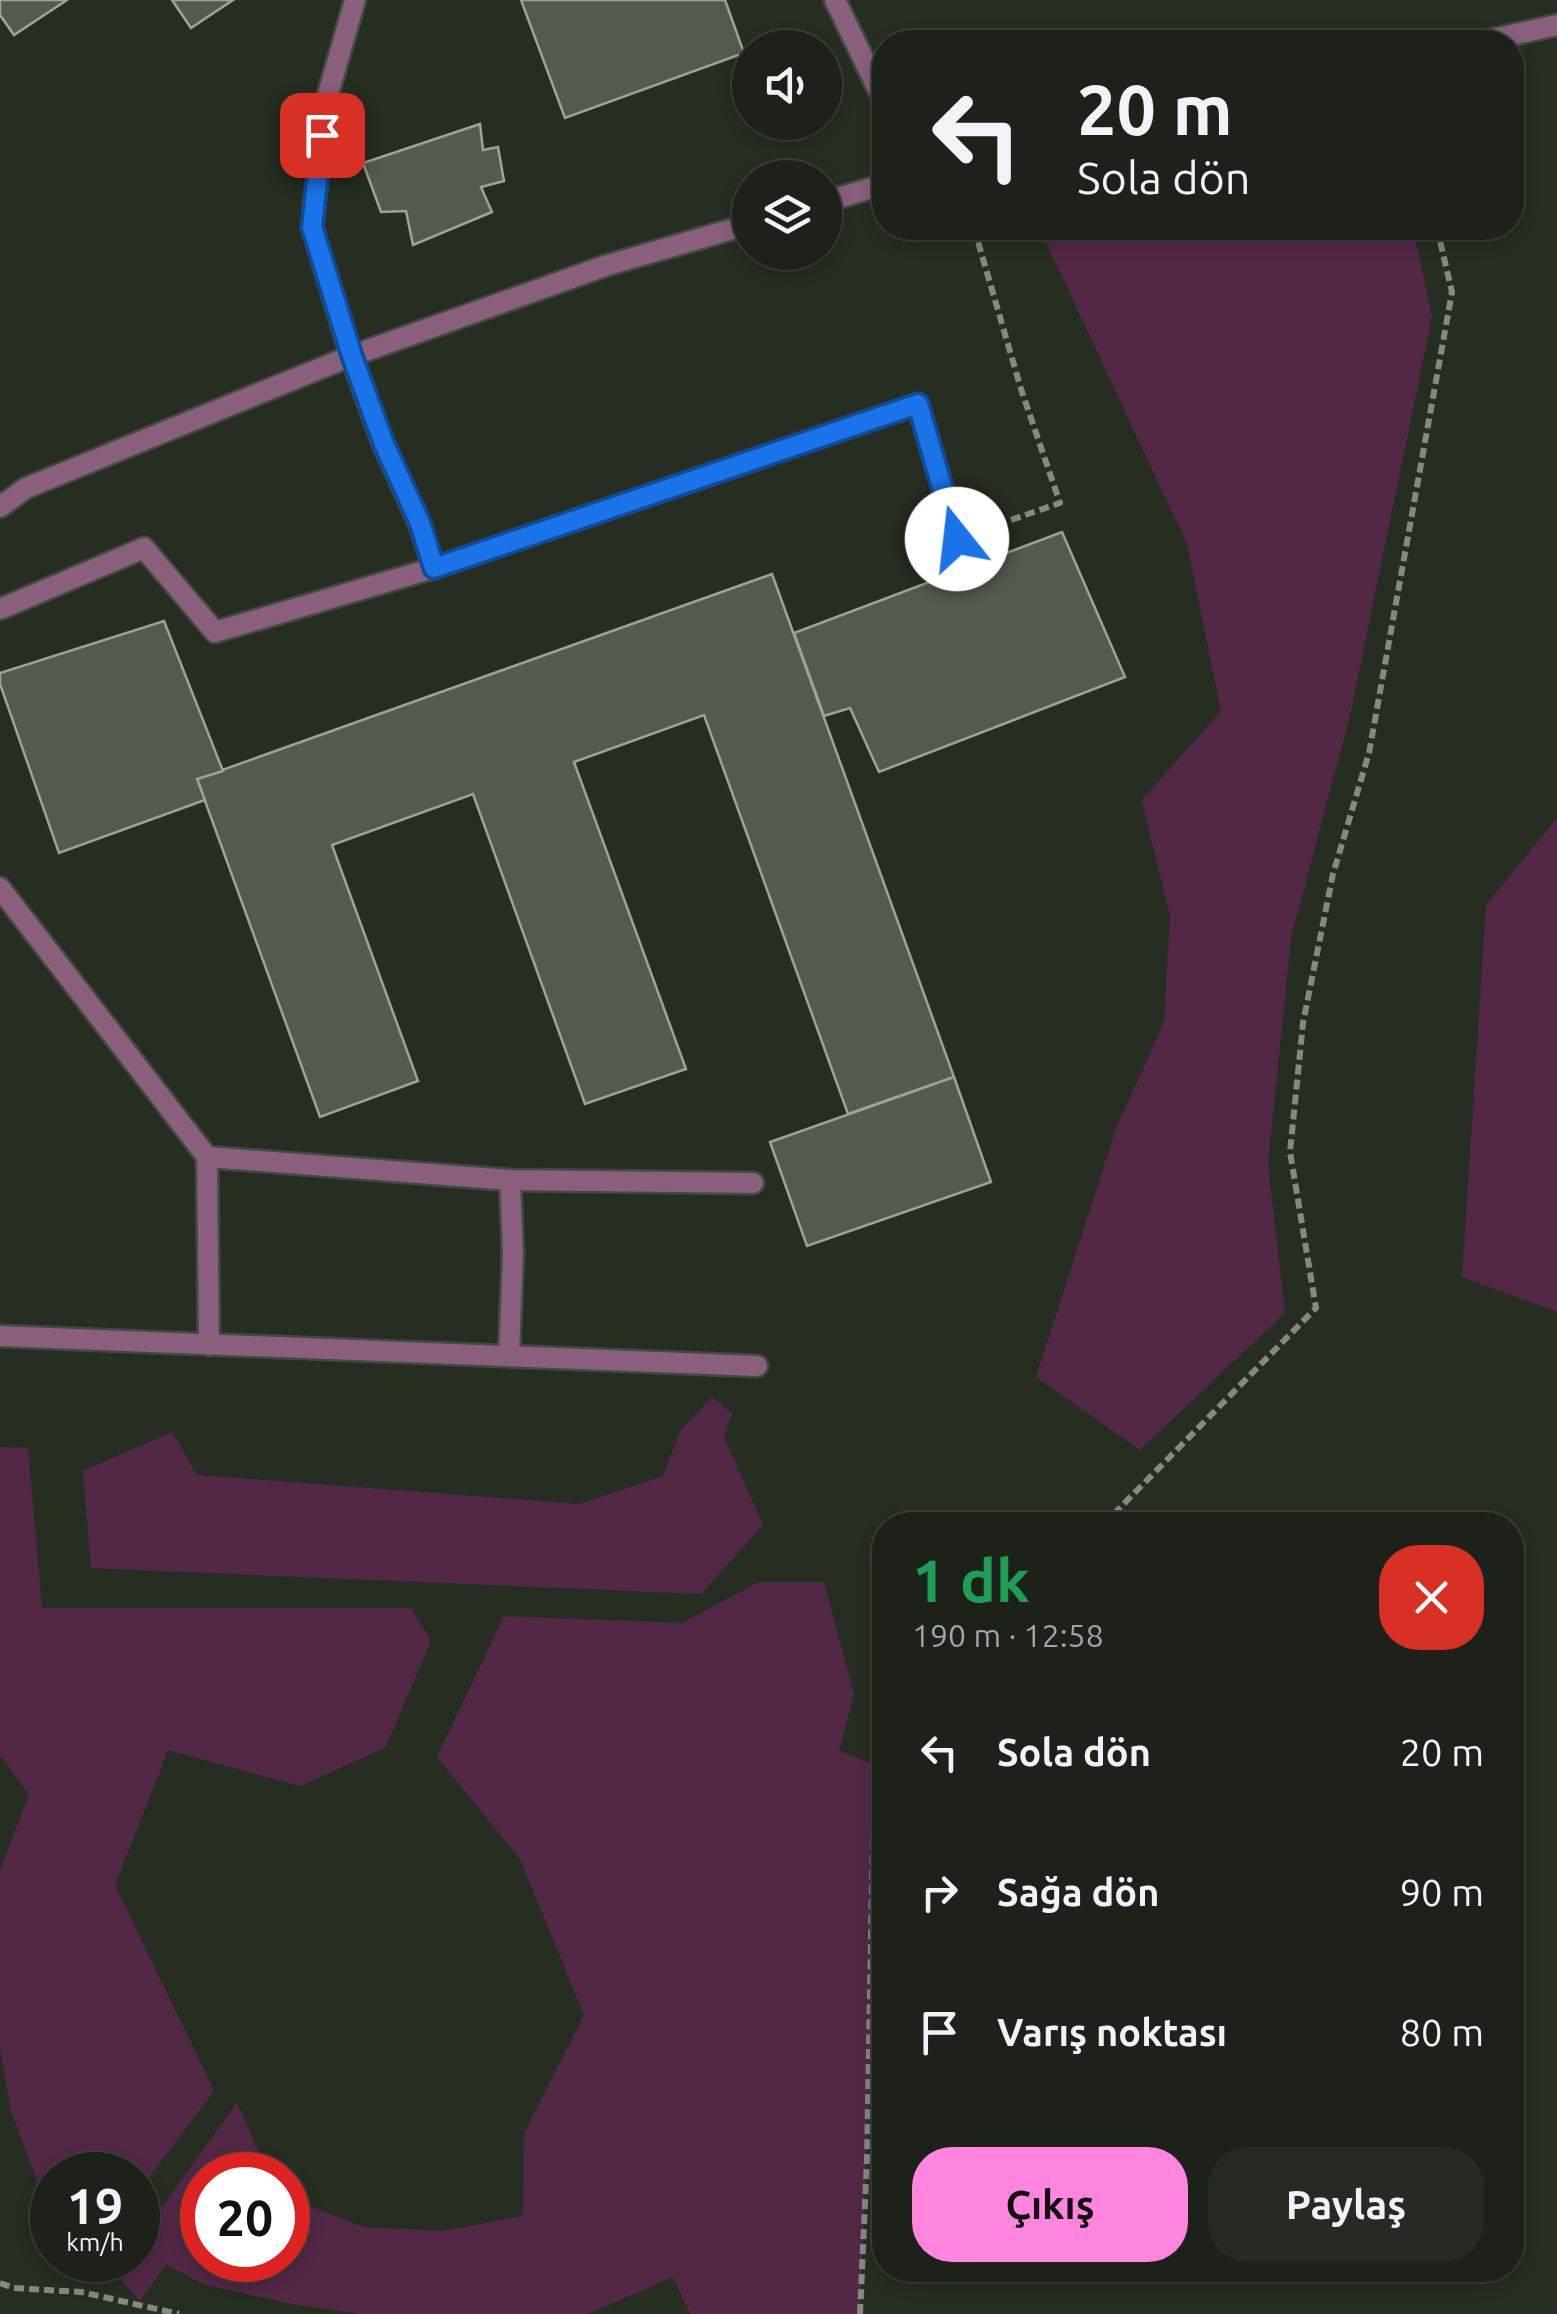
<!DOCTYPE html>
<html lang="tr">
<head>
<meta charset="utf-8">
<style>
	:root { --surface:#1c221a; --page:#252a23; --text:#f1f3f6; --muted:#a0a4a2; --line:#3a3f39; --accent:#ff85df }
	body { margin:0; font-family:Ubuntu,sans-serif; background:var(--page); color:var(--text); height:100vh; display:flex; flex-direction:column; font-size:38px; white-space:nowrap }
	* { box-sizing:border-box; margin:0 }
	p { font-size:32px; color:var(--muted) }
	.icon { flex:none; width:55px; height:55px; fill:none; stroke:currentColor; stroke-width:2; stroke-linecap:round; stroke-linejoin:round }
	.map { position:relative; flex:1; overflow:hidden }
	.drawer { position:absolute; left:872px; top:1512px; width:652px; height:770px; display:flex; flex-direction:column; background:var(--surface); border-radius:40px; box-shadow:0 5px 15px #0003,0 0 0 2px var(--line) }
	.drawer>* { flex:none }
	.top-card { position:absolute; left:872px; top:30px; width:652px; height:210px; border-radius:40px; box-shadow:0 5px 15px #0003,0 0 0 2px var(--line); background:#1c221a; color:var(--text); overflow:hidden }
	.tools { position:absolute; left:732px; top:30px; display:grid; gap:20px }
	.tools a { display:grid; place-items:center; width:110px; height:110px; border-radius:50%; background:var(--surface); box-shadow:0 5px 15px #0003,0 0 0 2px var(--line); font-size:50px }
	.speed { position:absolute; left:30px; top:2152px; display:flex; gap:20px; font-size:50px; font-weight:700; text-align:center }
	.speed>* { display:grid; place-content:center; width:130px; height:130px; border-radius:50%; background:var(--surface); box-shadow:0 5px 15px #0003,0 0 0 2px var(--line); line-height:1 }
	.speed small { font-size:25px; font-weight:400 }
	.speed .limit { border:15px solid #d22; background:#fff; color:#111 }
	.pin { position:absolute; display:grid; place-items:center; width:85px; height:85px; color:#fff; margin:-42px; border-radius:20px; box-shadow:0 5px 15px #0006 }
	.me { position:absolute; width:110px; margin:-55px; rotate:344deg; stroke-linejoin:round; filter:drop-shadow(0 0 8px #0008) }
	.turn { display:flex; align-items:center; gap:35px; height:210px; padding:0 40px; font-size:45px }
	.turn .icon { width:130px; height:130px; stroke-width:2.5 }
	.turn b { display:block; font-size:70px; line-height:85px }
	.round { display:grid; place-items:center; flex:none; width:105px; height:105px; border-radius:40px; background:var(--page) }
	.head { display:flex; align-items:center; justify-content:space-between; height:170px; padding:0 40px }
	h1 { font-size:60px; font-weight:700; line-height:75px; color:#1e9e55 }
	.cta { display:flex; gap:20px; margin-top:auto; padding:20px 40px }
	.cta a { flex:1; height:115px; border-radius:40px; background:var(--accent); color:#111; font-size:40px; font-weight:700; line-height:115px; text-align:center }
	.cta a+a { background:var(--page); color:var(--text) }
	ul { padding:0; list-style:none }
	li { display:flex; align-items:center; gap:30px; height:140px; padding:0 40px }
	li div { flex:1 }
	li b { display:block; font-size:38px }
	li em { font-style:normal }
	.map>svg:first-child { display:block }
	.green { fill:#532847 }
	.building { fill:#535b4e; stroke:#9ba596; stroke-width:2.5 }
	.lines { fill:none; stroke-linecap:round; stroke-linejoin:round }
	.service-casing { stroke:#42493e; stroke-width:25 }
	.minor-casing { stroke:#42493e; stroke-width:25 }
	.tertiary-casing { stroke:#42493e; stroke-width:25 }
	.path { stroke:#848a81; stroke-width:6; stroke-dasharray:10 5; stroke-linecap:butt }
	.service { stroke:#8a5e7d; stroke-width:20 }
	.minor { stroke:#8a5e7d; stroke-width:20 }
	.tertiary { stroke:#8a5e7d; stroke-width:20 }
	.route-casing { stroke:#114b97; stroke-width:25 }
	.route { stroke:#1a73e8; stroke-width:18 }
</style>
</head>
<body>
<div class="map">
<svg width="1557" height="2314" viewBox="0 0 1557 2314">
	<rect width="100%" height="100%" fill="#262e22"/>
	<g class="green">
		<polygon points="1052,228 1413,228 1432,317 1350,715 1291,938 1268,1164 1285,1313 1140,1450 1036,1377 1116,1129 1164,1022 1170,916 1142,800 1221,711 1187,544 1044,238"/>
		<polygon points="1557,818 1557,1312 1462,1277 1486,905"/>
		<polygon points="712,1397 732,1414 724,1437 763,1525 701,1594 91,1568 83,1471 172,1432 197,1475 579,1504 663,1476 681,1430"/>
		<polygon points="0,1447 28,1448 42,1608 411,1608 431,1641 385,1748 300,1786 168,1750 115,1885 214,2091 138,2192 138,2175 52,2175 52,2213 49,2213 11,2111 0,2047 0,1871 29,1794 0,1755"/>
		<polygon points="759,1582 824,1582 854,1694 839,1751 884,1768 860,2314 690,2314 673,2277 588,2314 360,2314 292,2304 203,2284 166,2264 140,2301 114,2272 123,2260 138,2260 138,2240 237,2103 269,2175 202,2175 202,2260 288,2260 288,2197 362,2227 443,2231 523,2216 524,2134 584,2015 520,1859 437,1757 504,1616 682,1623"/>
	</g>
	<g class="building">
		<polygon points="0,0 67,0 14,35 0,15"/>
		<polygon points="172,0 233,0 191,28"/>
		<polygon points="521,0 725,0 744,53 565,118"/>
		<polygon points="480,124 483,150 498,147 504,181 481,187 492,212 413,245 406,211 381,212 363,163"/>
		<polygon points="1062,532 1125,677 879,772 850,708 824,716 794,633"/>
		<polygon points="772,574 954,1077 848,1114 704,715 574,762 686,1069 585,1104 473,794 332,845 418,1081 320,1117 197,779"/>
		<polygon points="164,621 223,771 197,779 205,800 59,853 0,684 0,673"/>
		<polygon points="954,1077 991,1182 807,1246 770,1142"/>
	</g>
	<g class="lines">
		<g class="service-casing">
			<g id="service">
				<polyline points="355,0 325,105 312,227 351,356 383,444 419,523 434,568 918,404 957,539"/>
				<polyline points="825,202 885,184"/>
				<polyline points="0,507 26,488 351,356 608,265 750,224"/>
				<polyline points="0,888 207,1157 510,1180 753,1183"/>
				<polyline points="0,1336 757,1366"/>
				<polyline points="509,1355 513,1253 510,1180"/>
			</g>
		</g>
		<g class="minor-casing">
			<g id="minor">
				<polyline points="0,609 144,548 215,632 434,568"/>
				<polyline points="207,1157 209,1345"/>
			</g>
		</g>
		<g class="tertiary-casing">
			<g id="tertiary">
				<polyline points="835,0 878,89 885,97"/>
				<polyline points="1480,42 1557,25"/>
			</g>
		</g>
		<g class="path">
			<polyline points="974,228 1021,389 1060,503 982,530"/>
			<polyline points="1103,1525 1316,1308 1290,1152 1303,1023 1333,874 1369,753 1452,292 1437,228"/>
			<polyline points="0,2283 14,2288 81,2292 179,2314"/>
			<polyline points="860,2314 867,2160 878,1551"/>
		</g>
		<use href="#service" class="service"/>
		<use href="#minor" class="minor"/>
		<use href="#tertiary" class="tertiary"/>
	</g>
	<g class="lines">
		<g class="route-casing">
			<polyline id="route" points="322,135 312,227 352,356 384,444 420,523 434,568 918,404 957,539"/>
		</g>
		<use href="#route" class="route"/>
	</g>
</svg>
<div class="tools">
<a><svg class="icon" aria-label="sound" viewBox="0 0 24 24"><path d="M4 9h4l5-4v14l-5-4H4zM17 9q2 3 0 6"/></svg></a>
<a><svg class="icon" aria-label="layers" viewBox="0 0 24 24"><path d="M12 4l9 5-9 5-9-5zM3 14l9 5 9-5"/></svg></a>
</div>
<div class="speed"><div>19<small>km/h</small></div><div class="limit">20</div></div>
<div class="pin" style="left:322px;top:135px;background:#d93025"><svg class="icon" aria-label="arrive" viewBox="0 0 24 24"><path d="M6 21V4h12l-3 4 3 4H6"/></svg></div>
<svg class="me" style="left:957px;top:539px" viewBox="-20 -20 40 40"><circle r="19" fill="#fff"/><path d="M0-13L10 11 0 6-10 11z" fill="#1a73e8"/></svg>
<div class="top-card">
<div class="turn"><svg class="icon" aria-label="left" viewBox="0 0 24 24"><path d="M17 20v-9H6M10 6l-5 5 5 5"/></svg><div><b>20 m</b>Sola dön</div></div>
</div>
<section class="drawer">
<div class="head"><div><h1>1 dk</h1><p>190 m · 12:58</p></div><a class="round" style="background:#d93025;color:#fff"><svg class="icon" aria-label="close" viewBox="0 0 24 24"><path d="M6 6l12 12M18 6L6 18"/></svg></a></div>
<ul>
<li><svg class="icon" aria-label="left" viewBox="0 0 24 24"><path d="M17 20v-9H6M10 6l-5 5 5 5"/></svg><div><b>Sola dön</b></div><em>20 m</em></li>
<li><svg class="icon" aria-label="right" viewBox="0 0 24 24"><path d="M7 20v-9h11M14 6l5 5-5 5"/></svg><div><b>Sağa dön</b></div><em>90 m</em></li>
<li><svg class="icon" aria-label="arrive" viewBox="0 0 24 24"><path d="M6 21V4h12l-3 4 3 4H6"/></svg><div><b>Varış noktası</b></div><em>80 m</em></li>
</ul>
<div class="cta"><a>Çıkış</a><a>Paylaş</a></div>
</section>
</div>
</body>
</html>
